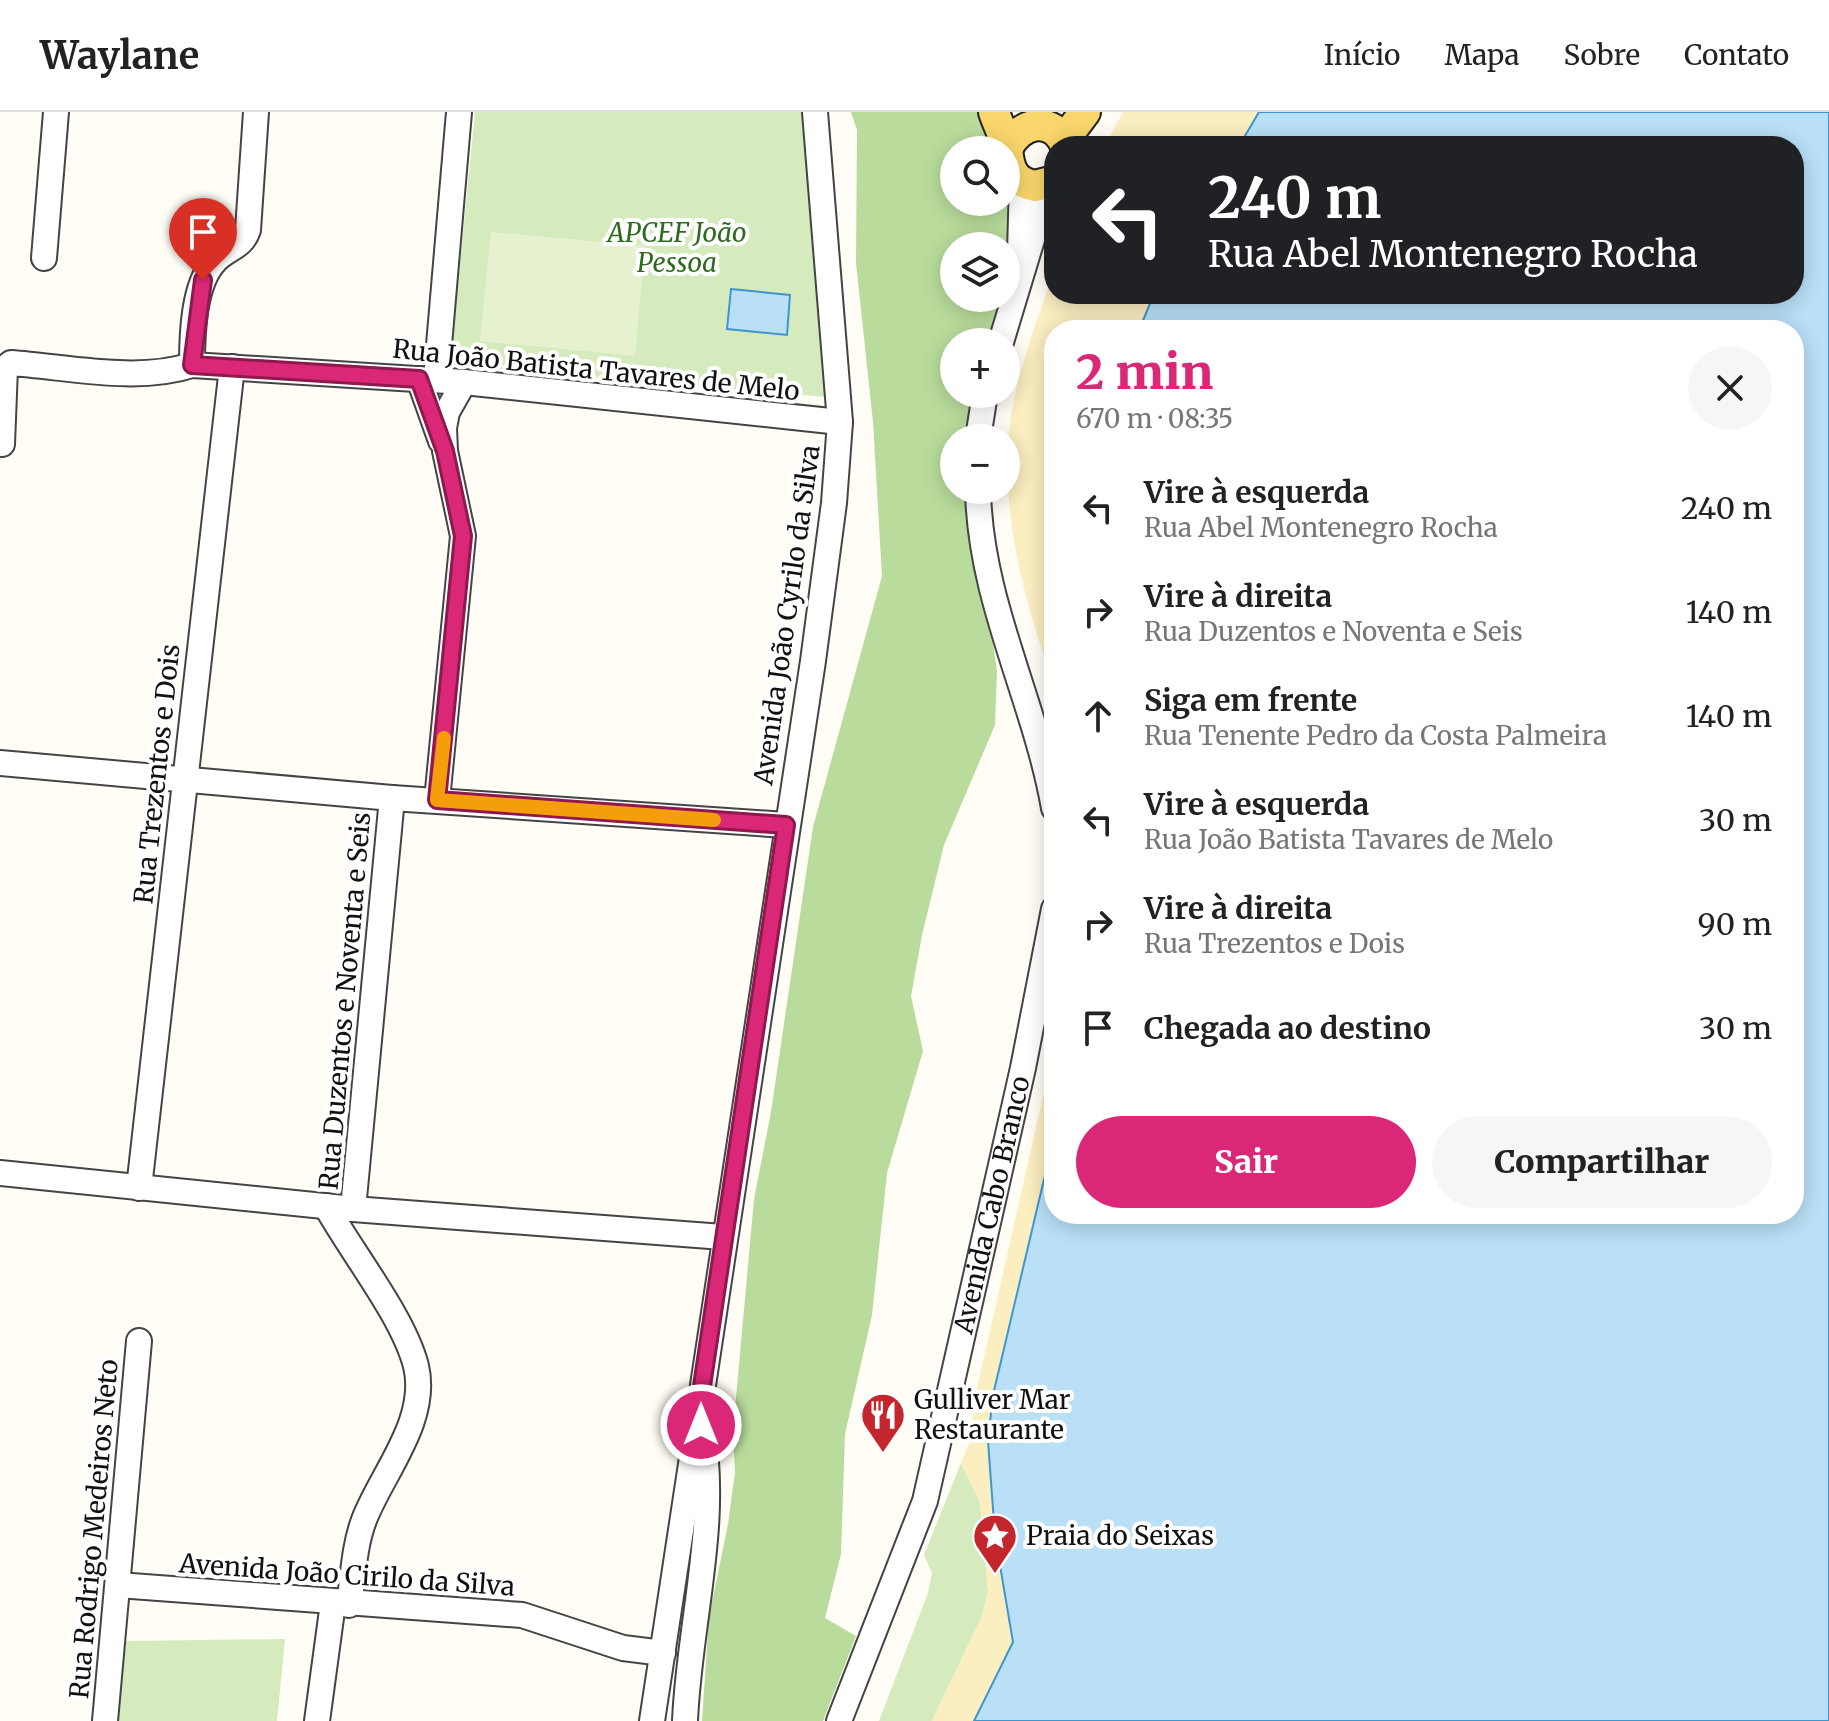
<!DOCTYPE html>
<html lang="pt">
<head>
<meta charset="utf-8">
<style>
	:root { --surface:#fff; --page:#f6f6f6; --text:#222; --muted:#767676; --line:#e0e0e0; --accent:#db2777 }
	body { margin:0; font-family:Merriweather,serif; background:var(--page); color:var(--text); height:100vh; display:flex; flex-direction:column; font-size:30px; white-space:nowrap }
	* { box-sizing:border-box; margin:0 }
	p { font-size:26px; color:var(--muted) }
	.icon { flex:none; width:44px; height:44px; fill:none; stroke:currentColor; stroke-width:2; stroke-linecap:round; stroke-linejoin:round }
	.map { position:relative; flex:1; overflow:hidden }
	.drawer { position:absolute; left:1044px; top:208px; width:760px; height:904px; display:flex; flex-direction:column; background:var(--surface); border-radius:32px; box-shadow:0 4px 20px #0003 }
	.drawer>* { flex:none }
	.top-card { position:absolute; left:1044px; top:24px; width:760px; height:168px; border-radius:32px; box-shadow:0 4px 20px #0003; background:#202124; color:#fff; overflow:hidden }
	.buttons { position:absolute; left:940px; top:24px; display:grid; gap:16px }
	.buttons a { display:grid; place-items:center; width:80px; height:80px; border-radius:50%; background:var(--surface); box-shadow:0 4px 20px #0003; font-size:40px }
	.pin { position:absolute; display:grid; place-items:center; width:68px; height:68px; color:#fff; margin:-82px -34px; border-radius:50% 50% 50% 0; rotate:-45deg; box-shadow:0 0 8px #0007 }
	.pin .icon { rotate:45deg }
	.me { position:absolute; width:88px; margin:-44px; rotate:0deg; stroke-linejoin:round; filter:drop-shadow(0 0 6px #0008) }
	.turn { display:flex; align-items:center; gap:28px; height:168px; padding:0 32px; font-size:36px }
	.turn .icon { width:104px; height:104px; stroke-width:2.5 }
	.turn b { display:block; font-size:56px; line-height:68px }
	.round { display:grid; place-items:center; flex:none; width:84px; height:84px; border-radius:42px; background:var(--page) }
	.summary { display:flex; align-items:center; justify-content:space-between; height:136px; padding:0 32px }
	h1 { font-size:48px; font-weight:800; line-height:60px; color:var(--accent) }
	.cta { display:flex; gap:16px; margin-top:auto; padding:16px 32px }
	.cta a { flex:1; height:92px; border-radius:48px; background:var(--accent); color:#fff; font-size:32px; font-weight:800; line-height:92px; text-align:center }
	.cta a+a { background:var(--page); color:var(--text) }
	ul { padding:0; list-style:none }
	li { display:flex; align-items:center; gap:24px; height:104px; padding:0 32px }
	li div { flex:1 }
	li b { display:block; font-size:30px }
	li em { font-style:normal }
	header { display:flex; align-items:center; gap:48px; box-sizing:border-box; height:112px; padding:0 40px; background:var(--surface); border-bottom:2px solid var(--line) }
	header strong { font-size:38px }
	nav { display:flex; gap:44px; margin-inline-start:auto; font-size:28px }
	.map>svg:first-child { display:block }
	.green { fill:#d5ebbd }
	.forest { fill:#b9dc9c; fill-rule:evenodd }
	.sand { fill:#fbeec1 }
	.pitch { fill:#e6f2cf }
	.water { fill:#b9e0f7; stroke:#3f96cf; stroke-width:2 }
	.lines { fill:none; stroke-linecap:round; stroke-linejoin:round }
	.minor-casing { stroke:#444; stroke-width:28 }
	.major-casing { stroke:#222; stroke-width:34 }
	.minor { stroke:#fff; stroke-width:24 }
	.major { stroke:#f9d66b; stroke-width:30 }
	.route-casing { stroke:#8e194d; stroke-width:20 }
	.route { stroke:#db2777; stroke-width:14 }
	.slow { stroke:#f59e0b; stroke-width:14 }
	.labels { text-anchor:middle; stroke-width:8; stroke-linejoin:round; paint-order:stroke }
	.park-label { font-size:26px; font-style:italic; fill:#2f6b1f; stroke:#fff }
	.street-label { font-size:26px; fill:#111; stroke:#fff }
	.poi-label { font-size:26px; fill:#111; stroke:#fff; text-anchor:start }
</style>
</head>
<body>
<header>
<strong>Waylane</strong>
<nav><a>Início</a><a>Mapa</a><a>Sobre</a><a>Contato</a></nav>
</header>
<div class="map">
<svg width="1829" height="1609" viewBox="0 0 1829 1609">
	<rect width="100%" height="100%" fill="#fffdf5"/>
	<g class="green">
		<polygon points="475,0 802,0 826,285 450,253"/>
		<polygon points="961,1351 980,1391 988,1480 982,1504 932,1609 879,1609 928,1481 932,1461 924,1443"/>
		<polygon points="285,1527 277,1609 117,1609 124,1529"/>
	</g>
	<path class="forest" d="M851 0H984L998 38H954V90H1006V72L1013 101 1015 163 992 230H954V282H975L972 326H954V378H971L997 559 995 613 944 733 922 823 911 884 923 939 887 1061 872 1203 845 1322 841 1442 825 1506 856 1524 823 1609H702L709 1505 728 1412 735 1360 733 1319 754 1087 771 1000 813 715 882 464 873 310 856 151 857 18ZM954 134H1006V186H954Z"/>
	<g class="sand">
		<polygon points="1123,0 1259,0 1239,34 1105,34"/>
		<path d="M1054 159V182H1154L1139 218H1054V574C1025 490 999 401 1010 311 1017 259 1037 209 1054 159Z"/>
		<polygon points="1054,936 1054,1025 993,1283 988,1329 995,1424 1013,1530 974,1609 932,1609 982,1504 988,1480 980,1391 961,1351 971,1327 975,1285"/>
	</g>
	<polygon class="pitch" points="491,120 645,134 635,244 480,229"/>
	<g class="water">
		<polygon points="1259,0 1829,0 1829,1609 974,1609 1013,1530 995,1424 988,1329 993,1283 1054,1025 1054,1102 1794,1102 1794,218 1139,218 1154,182 1794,182 1794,34 1239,34"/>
		<polygon points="731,177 790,183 787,223 727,217"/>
	</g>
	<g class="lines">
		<g class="minor-casing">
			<g id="minor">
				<polyline points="1020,140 1022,70"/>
				<polyline points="44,146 56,0"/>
				<polyline points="1001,230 1040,101 1054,71"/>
				<path d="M192 253C192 223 193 171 216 148 227 136 242 136 248 118L256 0"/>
				<polyline points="419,267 441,329"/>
				<polyline points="436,268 459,0"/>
				<polyline points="978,326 985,282"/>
				<path d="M2 332 5 256 11 251C68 255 137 271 192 253L464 270 840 310"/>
				<path d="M978 378C980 490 1035 588 1054 696"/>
				<polyline points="0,651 392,686 786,713"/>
				<polyline points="437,688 463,424 445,339 444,316 447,300 464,270"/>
				<polyline points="0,1061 353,1097 723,1125"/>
				<polyline points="139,1076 232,255"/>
				<path d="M326 1094C352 1141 403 1204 416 1254 429 1309 382 1361 364 1408 354 1434 353 1466 349 1493"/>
				<polyline points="353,1097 392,686"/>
				<polyline points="118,1473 522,1503 623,1536 663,1541"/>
				<polyline points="105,1609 139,1229"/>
				<polyline points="317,1609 333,1491"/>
				<polyline points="652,1609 813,549 834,391 840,310 815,0"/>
				<path d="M685 1609C689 1511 719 1414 702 1317"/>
				<path id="s1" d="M839 1609 925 1389 1023 956 1054 797"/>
			</g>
		</g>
		<g class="major-casing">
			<g id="major">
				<path d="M994 0C998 12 1005 25 1007 37 1009 57 1013 70 1035 74L1054 69"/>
				<polyline points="1064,28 1085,0"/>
				<path d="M1007 37C1019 10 1053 2 1066 34"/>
			</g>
		</g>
		<use href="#minor" class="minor"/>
		<use href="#major" class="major"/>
	</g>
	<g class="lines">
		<g class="route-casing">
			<polyline id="route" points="203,168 192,253 419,267 445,339 463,424 437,688 786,713 702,1274 699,1296 701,1313"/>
		</g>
		<use href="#route" class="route"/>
		<polyline class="slow" points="444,626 437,688 714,708"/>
	</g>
	<defs>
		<g id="restaurant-pin" transform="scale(2.3)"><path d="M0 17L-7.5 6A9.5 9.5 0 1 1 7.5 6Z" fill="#c4262e" stroke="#fff"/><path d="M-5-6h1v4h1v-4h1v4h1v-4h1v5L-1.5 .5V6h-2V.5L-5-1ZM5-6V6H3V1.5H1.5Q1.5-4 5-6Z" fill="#fff"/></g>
		<g id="sight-pin" transform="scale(2.3)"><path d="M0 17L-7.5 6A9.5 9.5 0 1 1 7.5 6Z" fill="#c4262e" stroke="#fff"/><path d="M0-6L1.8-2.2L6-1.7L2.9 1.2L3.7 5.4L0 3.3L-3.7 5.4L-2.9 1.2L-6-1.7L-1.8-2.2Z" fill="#fff"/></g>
	</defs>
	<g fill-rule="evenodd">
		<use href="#restaurant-pin" x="883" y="1303"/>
		<use href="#sight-pin" x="995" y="1424"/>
	</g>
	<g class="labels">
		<g class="park-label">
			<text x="677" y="130">APCEF João<tspan x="677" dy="30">Pessoa</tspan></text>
		</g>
		<g class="street-label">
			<text transform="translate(596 258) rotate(6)" y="9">Rua João Batista Tavares de Melo</text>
			<text transform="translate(787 503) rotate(-82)" y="9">Avenida João Cyrilo da Silva</text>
			<text transform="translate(157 662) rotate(-84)" y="9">Rua Trezentos e Dois</text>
			<text transform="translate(345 889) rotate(-85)" y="9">Rua Duzentos e Noventa e Seis</text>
			<text dy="9" stroke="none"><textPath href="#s1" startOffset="540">Avenida Cabo Branco</textPath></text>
			<text transform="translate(94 1417) rotate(-85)" y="9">Rua Rodrigo Medeiros Neto</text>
			<text transform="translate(347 1463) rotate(4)" y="9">Avenida João Cirilo da Silva</text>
		</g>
		<g class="poi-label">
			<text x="914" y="1297">Gulliver Mar<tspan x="914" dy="30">Restaurante</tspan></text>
			<text x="1026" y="1433">Praia do Seixas</text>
		</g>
	</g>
</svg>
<div class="buttons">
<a><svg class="icon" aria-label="search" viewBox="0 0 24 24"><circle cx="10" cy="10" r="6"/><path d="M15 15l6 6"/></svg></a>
<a><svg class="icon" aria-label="layers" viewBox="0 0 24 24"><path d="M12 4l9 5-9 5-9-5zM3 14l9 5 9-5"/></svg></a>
<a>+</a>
<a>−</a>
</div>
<div class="pin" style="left:203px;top:168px;background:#d93025"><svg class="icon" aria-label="arrive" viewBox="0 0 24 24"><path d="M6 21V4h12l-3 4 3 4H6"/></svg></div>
<svg class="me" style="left:701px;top:1313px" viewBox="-20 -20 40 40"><circle r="17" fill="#db2777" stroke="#fff" stroke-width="3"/><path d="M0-11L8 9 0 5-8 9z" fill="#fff"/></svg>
<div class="top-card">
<div class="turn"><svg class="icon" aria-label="left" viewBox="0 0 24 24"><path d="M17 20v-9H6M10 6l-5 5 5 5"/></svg><div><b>240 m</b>Rua Abel Montenegro Rocha</div></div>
</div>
<section class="drawer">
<div class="summary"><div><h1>2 min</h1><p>670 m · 08:35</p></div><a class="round"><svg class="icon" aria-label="close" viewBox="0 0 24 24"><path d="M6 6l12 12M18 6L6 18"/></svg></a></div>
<ul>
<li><svg class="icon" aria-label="left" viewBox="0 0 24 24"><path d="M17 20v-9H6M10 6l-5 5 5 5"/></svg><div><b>Vire à esquerda</b><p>Rua Abel Montenegro Rocha</p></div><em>240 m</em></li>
<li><svg class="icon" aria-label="right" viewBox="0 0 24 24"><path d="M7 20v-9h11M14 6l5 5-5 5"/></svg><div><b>Vire à direita</b><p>Rua Duzentos e Noventa e Seis</p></div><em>140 m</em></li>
<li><svg class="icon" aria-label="ahead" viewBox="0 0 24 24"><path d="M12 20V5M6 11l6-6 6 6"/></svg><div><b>Siga em frente</b><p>Rua Tenente Pedro da Costa Palmeira</p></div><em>140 m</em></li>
<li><svg class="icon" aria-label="left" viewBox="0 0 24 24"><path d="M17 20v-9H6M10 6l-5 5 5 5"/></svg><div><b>Vire à esquerda</b><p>Rua João Batista Tavares de Melo</p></div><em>30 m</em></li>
<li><svg class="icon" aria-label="right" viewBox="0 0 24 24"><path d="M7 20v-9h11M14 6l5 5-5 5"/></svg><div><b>Vire à direita</b><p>Rua Trezentos e Dois</p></div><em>90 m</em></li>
<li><svg class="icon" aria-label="arrive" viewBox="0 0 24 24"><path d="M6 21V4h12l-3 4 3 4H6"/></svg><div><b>Chegada ao destino</b></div><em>30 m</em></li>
</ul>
<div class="cta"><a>Sair</a><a>Compartilhar</a></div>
</section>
</div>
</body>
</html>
